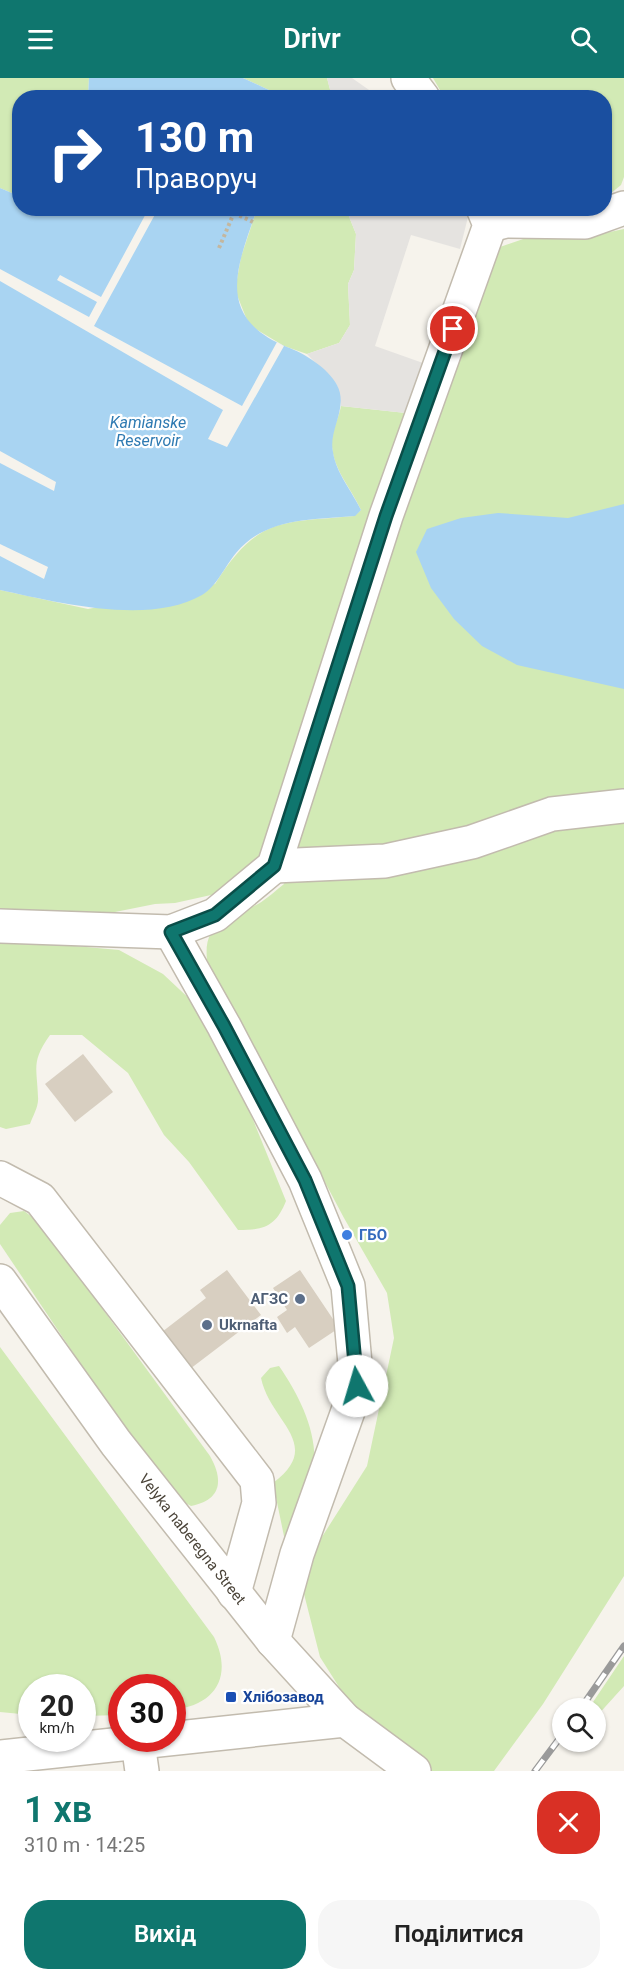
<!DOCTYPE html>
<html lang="uk">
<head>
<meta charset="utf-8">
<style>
	:root { --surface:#fff; --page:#f6f6f6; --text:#222; --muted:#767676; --accent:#0f766e }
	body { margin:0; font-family:Roboto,sans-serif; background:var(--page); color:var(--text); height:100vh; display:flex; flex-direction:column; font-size:22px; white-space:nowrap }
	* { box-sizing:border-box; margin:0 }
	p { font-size:20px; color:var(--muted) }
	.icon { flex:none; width:33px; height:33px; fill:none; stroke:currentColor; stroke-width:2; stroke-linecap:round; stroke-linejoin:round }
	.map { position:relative; height:1693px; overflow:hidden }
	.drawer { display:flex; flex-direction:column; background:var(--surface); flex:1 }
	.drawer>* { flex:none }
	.banner { position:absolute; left:12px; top:12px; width:600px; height:126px; border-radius:24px; box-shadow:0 2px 4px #0004; background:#1a4fa0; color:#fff; overflow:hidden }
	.tools { position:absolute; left:552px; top:1620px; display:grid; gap:12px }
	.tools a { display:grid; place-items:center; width:54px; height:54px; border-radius:50%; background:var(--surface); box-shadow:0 2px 4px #0004; font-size:30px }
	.speed { position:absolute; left:18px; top:1596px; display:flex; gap:12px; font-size:30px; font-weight:700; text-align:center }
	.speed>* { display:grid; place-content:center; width:78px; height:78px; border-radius:50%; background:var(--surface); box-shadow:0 2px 4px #0004; line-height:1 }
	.speed small { font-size:15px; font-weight:400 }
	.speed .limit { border:9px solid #d22; background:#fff; color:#111 }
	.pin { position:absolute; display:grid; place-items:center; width:51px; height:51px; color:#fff; margin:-26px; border:3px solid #fff; border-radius:50%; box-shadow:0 2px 6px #0007 }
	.me { position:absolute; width:66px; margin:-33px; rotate:354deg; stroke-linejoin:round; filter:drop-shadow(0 0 4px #0008) }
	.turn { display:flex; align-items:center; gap:21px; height:126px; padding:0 24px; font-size:27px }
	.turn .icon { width:78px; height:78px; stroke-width:2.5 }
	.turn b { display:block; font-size:42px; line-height:51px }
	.round { display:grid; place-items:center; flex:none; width:63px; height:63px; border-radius:24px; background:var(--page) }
	.head { display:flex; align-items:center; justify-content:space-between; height:102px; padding:0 24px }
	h1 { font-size:36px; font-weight:600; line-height:45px; color:var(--accent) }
	.primary-button { display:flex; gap:12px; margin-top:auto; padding:12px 24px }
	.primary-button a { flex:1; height:69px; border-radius:24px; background:var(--accent); color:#fff; font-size:24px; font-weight:600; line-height:69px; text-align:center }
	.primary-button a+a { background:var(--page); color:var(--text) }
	header { display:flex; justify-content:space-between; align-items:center; height:78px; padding:0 24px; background:var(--accent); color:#fff; font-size:27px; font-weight:600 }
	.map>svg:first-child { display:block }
	.green { fill:#d2eab5 }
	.parking { fill:#e5e3e0 }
	.water { fill:#a9d4f2 }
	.pier { fill:#f6f3ec }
	.building { fill:#d8cfc1 }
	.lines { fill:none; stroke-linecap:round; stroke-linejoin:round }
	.minor-casing { stroke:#c2bbae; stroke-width:36 }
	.path { stroke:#c4b79f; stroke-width:4; stroke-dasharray:3 3; stroke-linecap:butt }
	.minor { stroke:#fff; stroke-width:33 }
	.rail-casing { stroke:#9a9a9a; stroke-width:7 }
	.rail { stroke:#fff; stroke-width:4.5; stroke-dasharray:14; stroke-linecap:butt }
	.route-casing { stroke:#0a4d48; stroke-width:15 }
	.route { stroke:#0f766e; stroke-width:10 }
	.shop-dot { fill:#3f7fe0; stroke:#fff; stroke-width:2 }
	.service-dot { fill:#5c6f8a; stroke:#fff; stroke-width:2 }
	.transit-dot { fill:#1a4fb4; stroke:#fff; stroke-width:2 }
	.labels { text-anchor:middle; stroke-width:4.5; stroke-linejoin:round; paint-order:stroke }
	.shop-label { font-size:15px; font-weight:bold; fill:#366cbe; stroke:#fff; text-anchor:start }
	.service-label { font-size:15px; font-weight:bold; fill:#4e5e75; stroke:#fff; text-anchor:end }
	.street-label { font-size:15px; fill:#4b4439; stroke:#fff }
	.transit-label { font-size:15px; font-weight:bold; fill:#164399; stroke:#fff; text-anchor:start }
	.water-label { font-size:16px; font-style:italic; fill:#2e7ab2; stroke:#fff }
</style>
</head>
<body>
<header><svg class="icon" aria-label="menu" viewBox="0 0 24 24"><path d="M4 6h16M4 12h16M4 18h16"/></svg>Drivr<svg class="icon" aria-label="search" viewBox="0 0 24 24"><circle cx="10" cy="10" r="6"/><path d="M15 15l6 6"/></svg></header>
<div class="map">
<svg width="624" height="1693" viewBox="0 0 624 1693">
	<rect width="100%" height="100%" fill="#f6f3ec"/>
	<g class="green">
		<polygon points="0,0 89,0 88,19 20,20 19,118 0,110"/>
		<polygon points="243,0 327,0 332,19 284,19"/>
		<polygon points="433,0 624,0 624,99 621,107 605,120 604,20 444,19"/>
		<polygon points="257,131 346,131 356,156 354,192 348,206 350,247 339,265 307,276 284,268 249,247 235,212 241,179"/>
		<path d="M624 151V1498L543 1626 494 1693H425L360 1642 320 1579 303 1512 320 1462 367 1388 394 1260 387 1215 344 1140 207 882C203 843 229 841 258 826 267 821 276 812 284 806L402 421 480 209 500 169 532 158 581 160Z"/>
		<path d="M341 328 406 335 266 780 220 815 175 825 155 826 115 834 0 835V512L88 531 215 506C258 438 281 445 354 438L361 432C350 408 330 388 332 361 333 350 339 339 341 328Z"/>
		<path d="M42 865 119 872 163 896 195 926 245 1022 286 1123C276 1148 265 1152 238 1152L189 1084 164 1057 128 995 82 957H50C31 984 37 989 38 1019 39 1028 33 1038 30 1046L6 1051 0 1049V866Z"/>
		<path d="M24 1133 39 1144 210 1378C224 1403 221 1422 191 1428L178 1421 84 1291 0 1166V1147L10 1135Z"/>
		<path d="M0 1269 214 1559C233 1598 216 1627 173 1632L172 1610H122L121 1637 83 1638 82 1610H32L31 1637 0 1634Z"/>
		<path d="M279 1288C299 1317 318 1354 314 1391 312 1408 292 1445 285 1463L273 1405C325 1366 270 1344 261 1300L270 1290Z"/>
		<polygon points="624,1578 624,1608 596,1639 596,1630 589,1630"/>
	</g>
	<g class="parking">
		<polygon points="327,0 352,0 379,19 332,19"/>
		<polygon points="346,131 467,131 469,135 460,171 411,157 375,268 423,285 406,335 341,328 337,307 307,276 339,265 350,247 348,206 354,192 356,156"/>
	</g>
	<g class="water">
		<polygon points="89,0 243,0 284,19 88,19"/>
		<path d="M0 110 19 118 20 130 257 131C237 189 214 239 287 269 304 275 328 290 337 307 349 330 328 352 333 374 336 395 352 413 361 432L355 438C312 442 266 439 236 475 225 488 217 508 202 517 149 548 56 524 0 512Z"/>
		<polygon points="624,426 624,611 517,587 482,568 454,541 431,510 416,474 427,451 461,440 498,435 568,440"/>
	</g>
	<g class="pier">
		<polygon points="149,130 158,131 94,248 242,328 277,264 284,268 227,369 208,361 223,332 0,203 0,191 89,239 97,224 57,202 60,197 101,219"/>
		<polygon points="0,373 56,404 54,413 0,385"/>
		<polygon points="0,466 48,489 44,501 0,478"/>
	</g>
	<g class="building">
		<polygon points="83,976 113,1014 75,1044 45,1006"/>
		<polygon points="227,1192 261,1237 186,1294 158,1257 206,1220 200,1212"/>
		<polygon points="300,1192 339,1250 309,1270 295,1249 287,1255 277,1239 287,1232 273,1210"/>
	</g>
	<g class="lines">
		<g class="minor-casing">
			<g id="minor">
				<polyline points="408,0 423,20"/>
				<polyline points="490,147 506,143 585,144 624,130"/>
				<polyline points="274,788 385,783 472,764 552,736 624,728"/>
				<polyline points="0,848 171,854 215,837 274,788 386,438 490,147 483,130"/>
				<polyline points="171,854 224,948 305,1102 348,1208 357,1308 297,1476 273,1563"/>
				<polyline points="0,1100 40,1121 257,1402 259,1425 234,1515"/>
				<path id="s1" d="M0 1203 116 1365 273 1563 345 1642 414 1693"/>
				<polyline points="138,1665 142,1693"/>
				<polyline points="0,1679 345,1642"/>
			</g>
		</g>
		<g class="path">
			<polyline points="234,135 253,144"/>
			<polyline points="219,170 236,130"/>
		</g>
		<use href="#minor" class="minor"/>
		<g class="rail-casing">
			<g id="rail">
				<polyline points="581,1630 624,1568"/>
				<polyline points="535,1693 562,1657"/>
			</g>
		</g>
		<use href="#rail" class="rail"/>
	</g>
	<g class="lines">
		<g class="route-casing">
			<polyline id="route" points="357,1308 348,1208 305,1102 224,948 171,854 215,837 274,788 386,438 453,251"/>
		</g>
		<use href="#route" class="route"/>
	</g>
	<circle class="shop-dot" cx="347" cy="1157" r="6"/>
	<g class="service-dot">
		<circle cx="300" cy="1221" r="6"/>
		<circle cx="207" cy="1247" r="6"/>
	</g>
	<rect class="transit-dot" x="225" y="1613" width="12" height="12" rx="3"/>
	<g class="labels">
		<g class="shop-label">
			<text x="359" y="1162">ГБО</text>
		</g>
		<g class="service-label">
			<text x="288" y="1226">АГЗС</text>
			<text x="219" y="1252" text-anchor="start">Ukrnafta</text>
		</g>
		<g class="street-label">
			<text dy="5" stroke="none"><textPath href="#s1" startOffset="322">Velyka naberegna Street</textPath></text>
		</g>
		<g class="transit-label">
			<text x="243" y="1624">Хлібозавод</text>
		</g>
		<g class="water-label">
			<text x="148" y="350">Kamianske<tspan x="148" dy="18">Reservoir</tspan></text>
		</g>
	</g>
</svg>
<div class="tools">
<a><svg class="icon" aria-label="search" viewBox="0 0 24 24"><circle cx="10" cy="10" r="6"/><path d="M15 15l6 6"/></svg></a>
</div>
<div class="speed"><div>20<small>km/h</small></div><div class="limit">30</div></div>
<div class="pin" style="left:453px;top:251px;background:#d93025"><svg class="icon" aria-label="arrive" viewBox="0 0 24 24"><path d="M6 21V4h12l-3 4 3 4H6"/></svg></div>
<svg class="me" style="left:357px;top:1308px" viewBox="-20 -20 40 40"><circle r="19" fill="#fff"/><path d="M0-13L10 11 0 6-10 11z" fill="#0f766e"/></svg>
<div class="banner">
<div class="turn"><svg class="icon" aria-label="right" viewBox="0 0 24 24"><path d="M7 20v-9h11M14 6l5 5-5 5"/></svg><div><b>130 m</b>Праворуч</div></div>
</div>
</div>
<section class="drawer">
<div class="head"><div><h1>1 хв</h1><p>310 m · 14:25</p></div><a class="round" style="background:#d93025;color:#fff"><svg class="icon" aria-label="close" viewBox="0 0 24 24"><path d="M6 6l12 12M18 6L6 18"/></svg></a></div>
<div class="primary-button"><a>Вихід</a><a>Поділитися</a></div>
</section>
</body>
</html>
